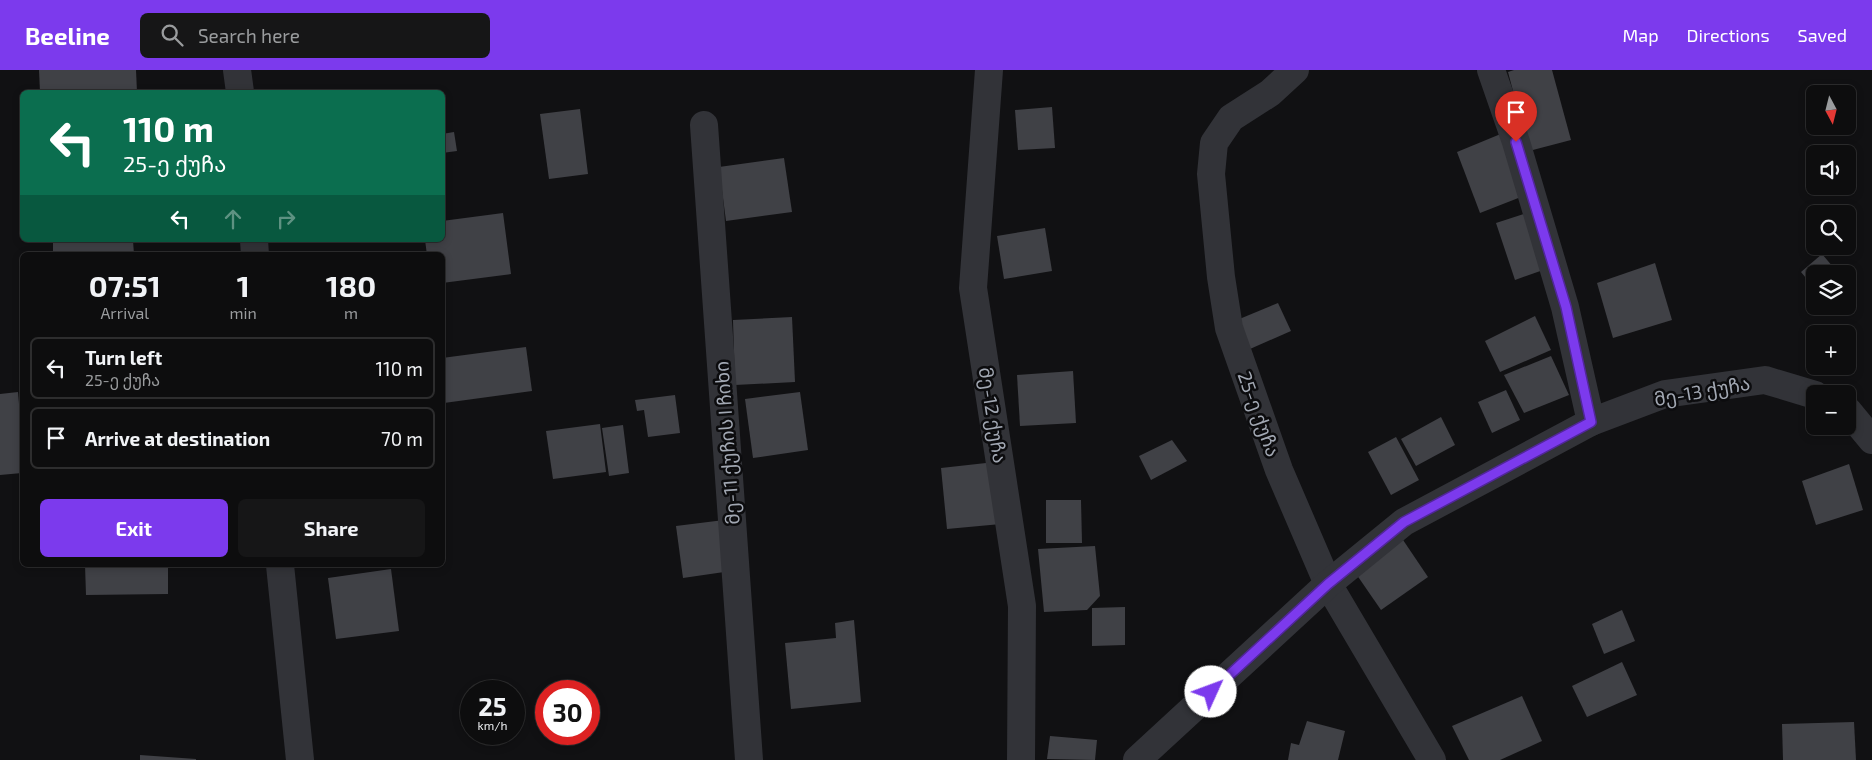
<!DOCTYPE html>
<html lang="en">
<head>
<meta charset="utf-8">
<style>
	:root { --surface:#0d0d0e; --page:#161617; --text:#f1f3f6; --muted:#9a9c9e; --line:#2d2d2e; --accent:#7c3aed }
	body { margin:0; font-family:"Exo 2","Noto Sans Georgian",sans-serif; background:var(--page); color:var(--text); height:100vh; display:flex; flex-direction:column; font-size:19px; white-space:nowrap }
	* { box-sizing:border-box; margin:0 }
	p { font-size:16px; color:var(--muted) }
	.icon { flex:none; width:28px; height:28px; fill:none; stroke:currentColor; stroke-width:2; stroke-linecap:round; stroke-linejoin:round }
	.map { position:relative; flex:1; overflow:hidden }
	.panel { position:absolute; left:20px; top:182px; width:425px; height:315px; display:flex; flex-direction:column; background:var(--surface); border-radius:8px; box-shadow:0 2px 8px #0003,0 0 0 1px var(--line) }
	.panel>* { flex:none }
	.hud { position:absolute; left:20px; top:20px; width:425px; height:152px; border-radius:8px; box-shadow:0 2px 8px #0003,0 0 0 1px var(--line); background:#0b6e4f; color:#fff; overflow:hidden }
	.needle { width:32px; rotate:173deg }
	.tools { position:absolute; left:1806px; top:15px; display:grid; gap:10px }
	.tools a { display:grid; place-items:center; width:50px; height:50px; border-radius:8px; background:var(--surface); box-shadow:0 2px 8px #0003,0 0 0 1px var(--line); font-size:25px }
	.speed { position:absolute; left:460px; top:610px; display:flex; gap:10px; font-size:25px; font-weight:700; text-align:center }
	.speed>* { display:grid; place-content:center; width:65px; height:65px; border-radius:50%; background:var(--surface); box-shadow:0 2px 8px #0003,0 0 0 1px var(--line); line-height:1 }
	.speed small { font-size:12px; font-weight:400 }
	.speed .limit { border:8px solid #d22; background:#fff; color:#111 }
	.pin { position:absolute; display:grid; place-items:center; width:42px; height:42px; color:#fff; margin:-51px -21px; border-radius:50% 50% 50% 0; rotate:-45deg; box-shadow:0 0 5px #0007 }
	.pin .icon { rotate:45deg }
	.me { position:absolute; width:55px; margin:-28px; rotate:47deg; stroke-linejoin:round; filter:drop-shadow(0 0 4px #0008) }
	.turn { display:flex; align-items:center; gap:18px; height:105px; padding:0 20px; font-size:22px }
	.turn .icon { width:65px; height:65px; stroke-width:2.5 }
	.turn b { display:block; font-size:35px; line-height:42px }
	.lanes { display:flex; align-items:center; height:48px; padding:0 20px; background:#0003; justify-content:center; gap:25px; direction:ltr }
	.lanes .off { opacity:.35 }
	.eta { display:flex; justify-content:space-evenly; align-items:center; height:85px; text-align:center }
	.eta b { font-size:30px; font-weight:700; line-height:35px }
	.primary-button { display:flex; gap:10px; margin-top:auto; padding:10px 20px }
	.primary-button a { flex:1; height:58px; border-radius:8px; background:var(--accent); color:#fff; font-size:20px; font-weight:700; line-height:58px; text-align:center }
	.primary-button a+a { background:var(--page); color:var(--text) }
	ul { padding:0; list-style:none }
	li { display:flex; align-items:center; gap:15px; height:62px; margin:0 10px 8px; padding:0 10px; border:2px solid var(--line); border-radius:8px }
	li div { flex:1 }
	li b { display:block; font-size:19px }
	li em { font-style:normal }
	header { display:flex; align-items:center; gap:30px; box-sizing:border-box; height:70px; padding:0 25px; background:var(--accent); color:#fff }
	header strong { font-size:24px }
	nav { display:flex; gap:28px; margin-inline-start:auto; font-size:18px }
	.search { width:350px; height:45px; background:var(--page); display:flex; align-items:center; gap:12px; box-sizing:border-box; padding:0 18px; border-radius:8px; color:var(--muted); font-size:19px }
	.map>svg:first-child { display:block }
	.building { fill:#404146 }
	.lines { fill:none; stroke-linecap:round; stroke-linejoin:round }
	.minor { stroke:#323338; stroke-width:28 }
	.route-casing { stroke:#51269a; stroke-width:12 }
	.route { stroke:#7c3aed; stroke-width:9 }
	.labels { text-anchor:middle; stroke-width:5; stroke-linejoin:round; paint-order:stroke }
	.street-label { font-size:19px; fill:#a2a8b3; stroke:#0c0c0e }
</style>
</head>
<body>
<header>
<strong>Beeline</strong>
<div class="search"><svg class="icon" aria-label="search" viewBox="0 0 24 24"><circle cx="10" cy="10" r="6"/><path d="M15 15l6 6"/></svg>Search here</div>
<nav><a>Map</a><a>Directions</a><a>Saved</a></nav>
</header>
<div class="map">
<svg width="1872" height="690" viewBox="0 0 1872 690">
	<rect width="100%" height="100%" fill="#111113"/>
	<g class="building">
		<polygon points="39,0 136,0 137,22 40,22"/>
		<polygon points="1514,0 1552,0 1571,70 1529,81 1508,2"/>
		<polygon points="1052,37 1055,78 1018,80 1015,40"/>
		<polygon points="580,39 588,104 549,109 540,44"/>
		<polygon points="454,62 457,81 442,83 442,64"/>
		<polygon points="1503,63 1526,125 1480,143 1457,82"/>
		<polygon points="784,88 792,142 726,151 719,97"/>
		<polygon points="503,143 511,204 442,213 442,185 427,185 425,170 442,170 442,151"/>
		<polygon points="1527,143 1546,199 1515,210 1496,153"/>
		<polygon points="1045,158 1052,201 1004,209 997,166"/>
		<polygon points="53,170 133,170 134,185 53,185"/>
		<polygon points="1822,184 1839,204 1815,204 1815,219 1801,202"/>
		<polygon points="1655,193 1672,250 1613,268 1597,213"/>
		<polygon points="1848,214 1857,225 1848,233"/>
		<polygon points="1278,233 1291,261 1250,279 1237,250"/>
		<polygon points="1830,236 1844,236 1836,243"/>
		<polygon points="1535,246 1551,280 1500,302 1485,271"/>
		<polygon points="792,247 795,312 735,315 733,250"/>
		<polygon points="526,277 532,321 444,333 442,288"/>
		<polygon points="1551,286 1569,325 1524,343 1504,305"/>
		<polygon points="1073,301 1076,353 1020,356 1017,305"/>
		<polygon points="1506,320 1520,350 1492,363 1478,332"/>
		<polygon points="18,322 22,369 22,403 0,405 0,324"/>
		<polygon points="800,322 808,380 753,388 745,329"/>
		<polygon points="675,325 680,363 648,367 644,340 637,341 635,330"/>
		<polygon points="1441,347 1455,375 1416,396 1401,369"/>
		<polygon points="600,354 606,402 553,409 546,361"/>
		<polygon points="623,355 629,403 609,406 602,358"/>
		<polygon points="1396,367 1419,410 1391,425 1368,382"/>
		<polygon points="1172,370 1187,391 1151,410 1139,386"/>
		<polygon points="995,392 1001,454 947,459 941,398"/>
		<polygon points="1849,394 1863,440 1816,455 1802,411"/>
		<polygon points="1046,430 1081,430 1082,473 1046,473"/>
		<polygon points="724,450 731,501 683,508 676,456"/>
		<polygon points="1399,464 1428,507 1381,540 1352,498"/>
		<polygon points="1095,476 1100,526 1087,540 1044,542 1038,479"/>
		<polygon points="85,495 168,495 168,524 86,525"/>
		<polygon points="391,499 399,561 336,569 328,508"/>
		<polygon points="1125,537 1125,575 1092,576 1092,538"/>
		<polygon points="1622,540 1635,571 1604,584 1592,554"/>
		<polygon points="854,550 861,632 791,639 785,573 836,568 835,553"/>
		<polygon points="1622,592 1637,625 1587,647 1572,616"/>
		<polygon points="1522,626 1542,671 1500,690 1469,690 1452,656"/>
		<polygon points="1307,651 1345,661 1338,690 1288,690 1291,673 1299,675"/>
		<polygon points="1854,652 1856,690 1783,690 1782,654"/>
		<polygon points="1050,666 1097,670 1095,690 1047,689"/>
		<polygon points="140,685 196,689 196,690 140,690"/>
	</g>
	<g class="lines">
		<g class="minor">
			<polyline points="237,0 240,22"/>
			<polyline points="989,0 973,218 1022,536 1021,690"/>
			<polyline points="1295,0 1270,23 1231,48 1214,73 1211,104 1221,207 1229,258 1279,400 1328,514 1432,690"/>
			<polyline points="1491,0 1516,72 1565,237 1591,352"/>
			<polyline points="704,55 749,690"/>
			<polyline points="254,170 255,185"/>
			<polyline points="1848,341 1872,370"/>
			<polyline points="280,495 300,690"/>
			<polyline points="1137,690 1328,514 1404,452 1591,352 1665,324 1765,310 1815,325"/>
		</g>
	</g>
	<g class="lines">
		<g class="route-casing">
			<polyline id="route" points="1211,622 1328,514 1404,452 1591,352 1566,237 1516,72"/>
		</g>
		<use href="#route" class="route"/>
	</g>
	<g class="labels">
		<g class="street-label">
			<text transform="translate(1702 321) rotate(-10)" y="7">მე-13 ქუჩა</text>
			<text transform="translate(1259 344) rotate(70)" y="7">25-ე ქუჩა</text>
			<text transform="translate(993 345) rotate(81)" y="7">მე-12 ქუჩა</text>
			<text transform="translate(727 373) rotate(-94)" y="7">მე-11 ქუჩის I ჩიხი</text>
		</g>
	</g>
</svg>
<div class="tools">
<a><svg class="needle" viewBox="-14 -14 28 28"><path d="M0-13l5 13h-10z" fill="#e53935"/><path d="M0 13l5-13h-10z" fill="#9a9c9e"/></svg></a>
<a><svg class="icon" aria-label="sound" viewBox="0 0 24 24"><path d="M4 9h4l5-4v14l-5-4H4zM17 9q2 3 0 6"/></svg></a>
<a><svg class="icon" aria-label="search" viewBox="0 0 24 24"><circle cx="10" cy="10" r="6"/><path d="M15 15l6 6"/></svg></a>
<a><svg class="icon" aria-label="layers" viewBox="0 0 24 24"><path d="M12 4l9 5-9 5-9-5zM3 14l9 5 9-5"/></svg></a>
<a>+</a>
<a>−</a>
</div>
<div class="speed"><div>25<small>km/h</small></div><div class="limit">30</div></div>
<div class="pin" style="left:1516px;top:72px;background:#d93025"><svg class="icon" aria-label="arrive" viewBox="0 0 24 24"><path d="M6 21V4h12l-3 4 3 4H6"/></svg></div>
<svg class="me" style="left:1211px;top:622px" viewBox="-20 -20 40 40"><circle r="19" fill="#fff"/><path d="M0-13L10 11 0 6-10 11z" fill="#7c3aed"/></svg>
<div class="hud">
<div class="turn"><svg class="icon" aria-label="left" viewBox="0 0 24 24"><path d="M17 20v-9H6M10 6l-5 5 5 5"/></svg><div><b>110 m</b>25-ე ქუჩა</div></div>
<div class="lanes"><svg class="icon" aria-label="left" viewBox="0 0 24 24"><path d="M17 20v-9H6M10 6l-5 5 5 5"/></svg><svg class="icon off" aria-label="ahead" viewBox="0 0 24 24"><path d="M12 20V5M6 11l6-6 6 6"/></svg><svg class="icon off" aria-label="right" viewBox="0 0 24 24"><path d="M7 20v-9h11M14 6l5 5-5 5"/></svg></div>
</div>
<section class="panel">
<div class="eta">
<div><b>07:51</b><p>Arrival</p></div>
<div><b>1</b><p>min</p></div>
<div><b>180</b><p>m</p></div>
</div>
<ul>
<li><svg class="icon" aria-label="left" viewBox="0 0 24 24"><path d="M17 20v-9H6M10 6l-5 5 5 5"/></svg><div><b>Turn left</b><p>25-ე ქუჩა</p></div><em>110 m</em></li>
<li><svg class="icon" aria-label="arrive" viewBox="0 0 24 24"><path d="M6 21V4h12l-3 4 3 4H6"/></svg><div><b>Arrive at destination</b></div><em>70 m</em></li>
</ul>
<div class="primary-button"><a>Exit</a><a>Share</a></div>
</section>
</div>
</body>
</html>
